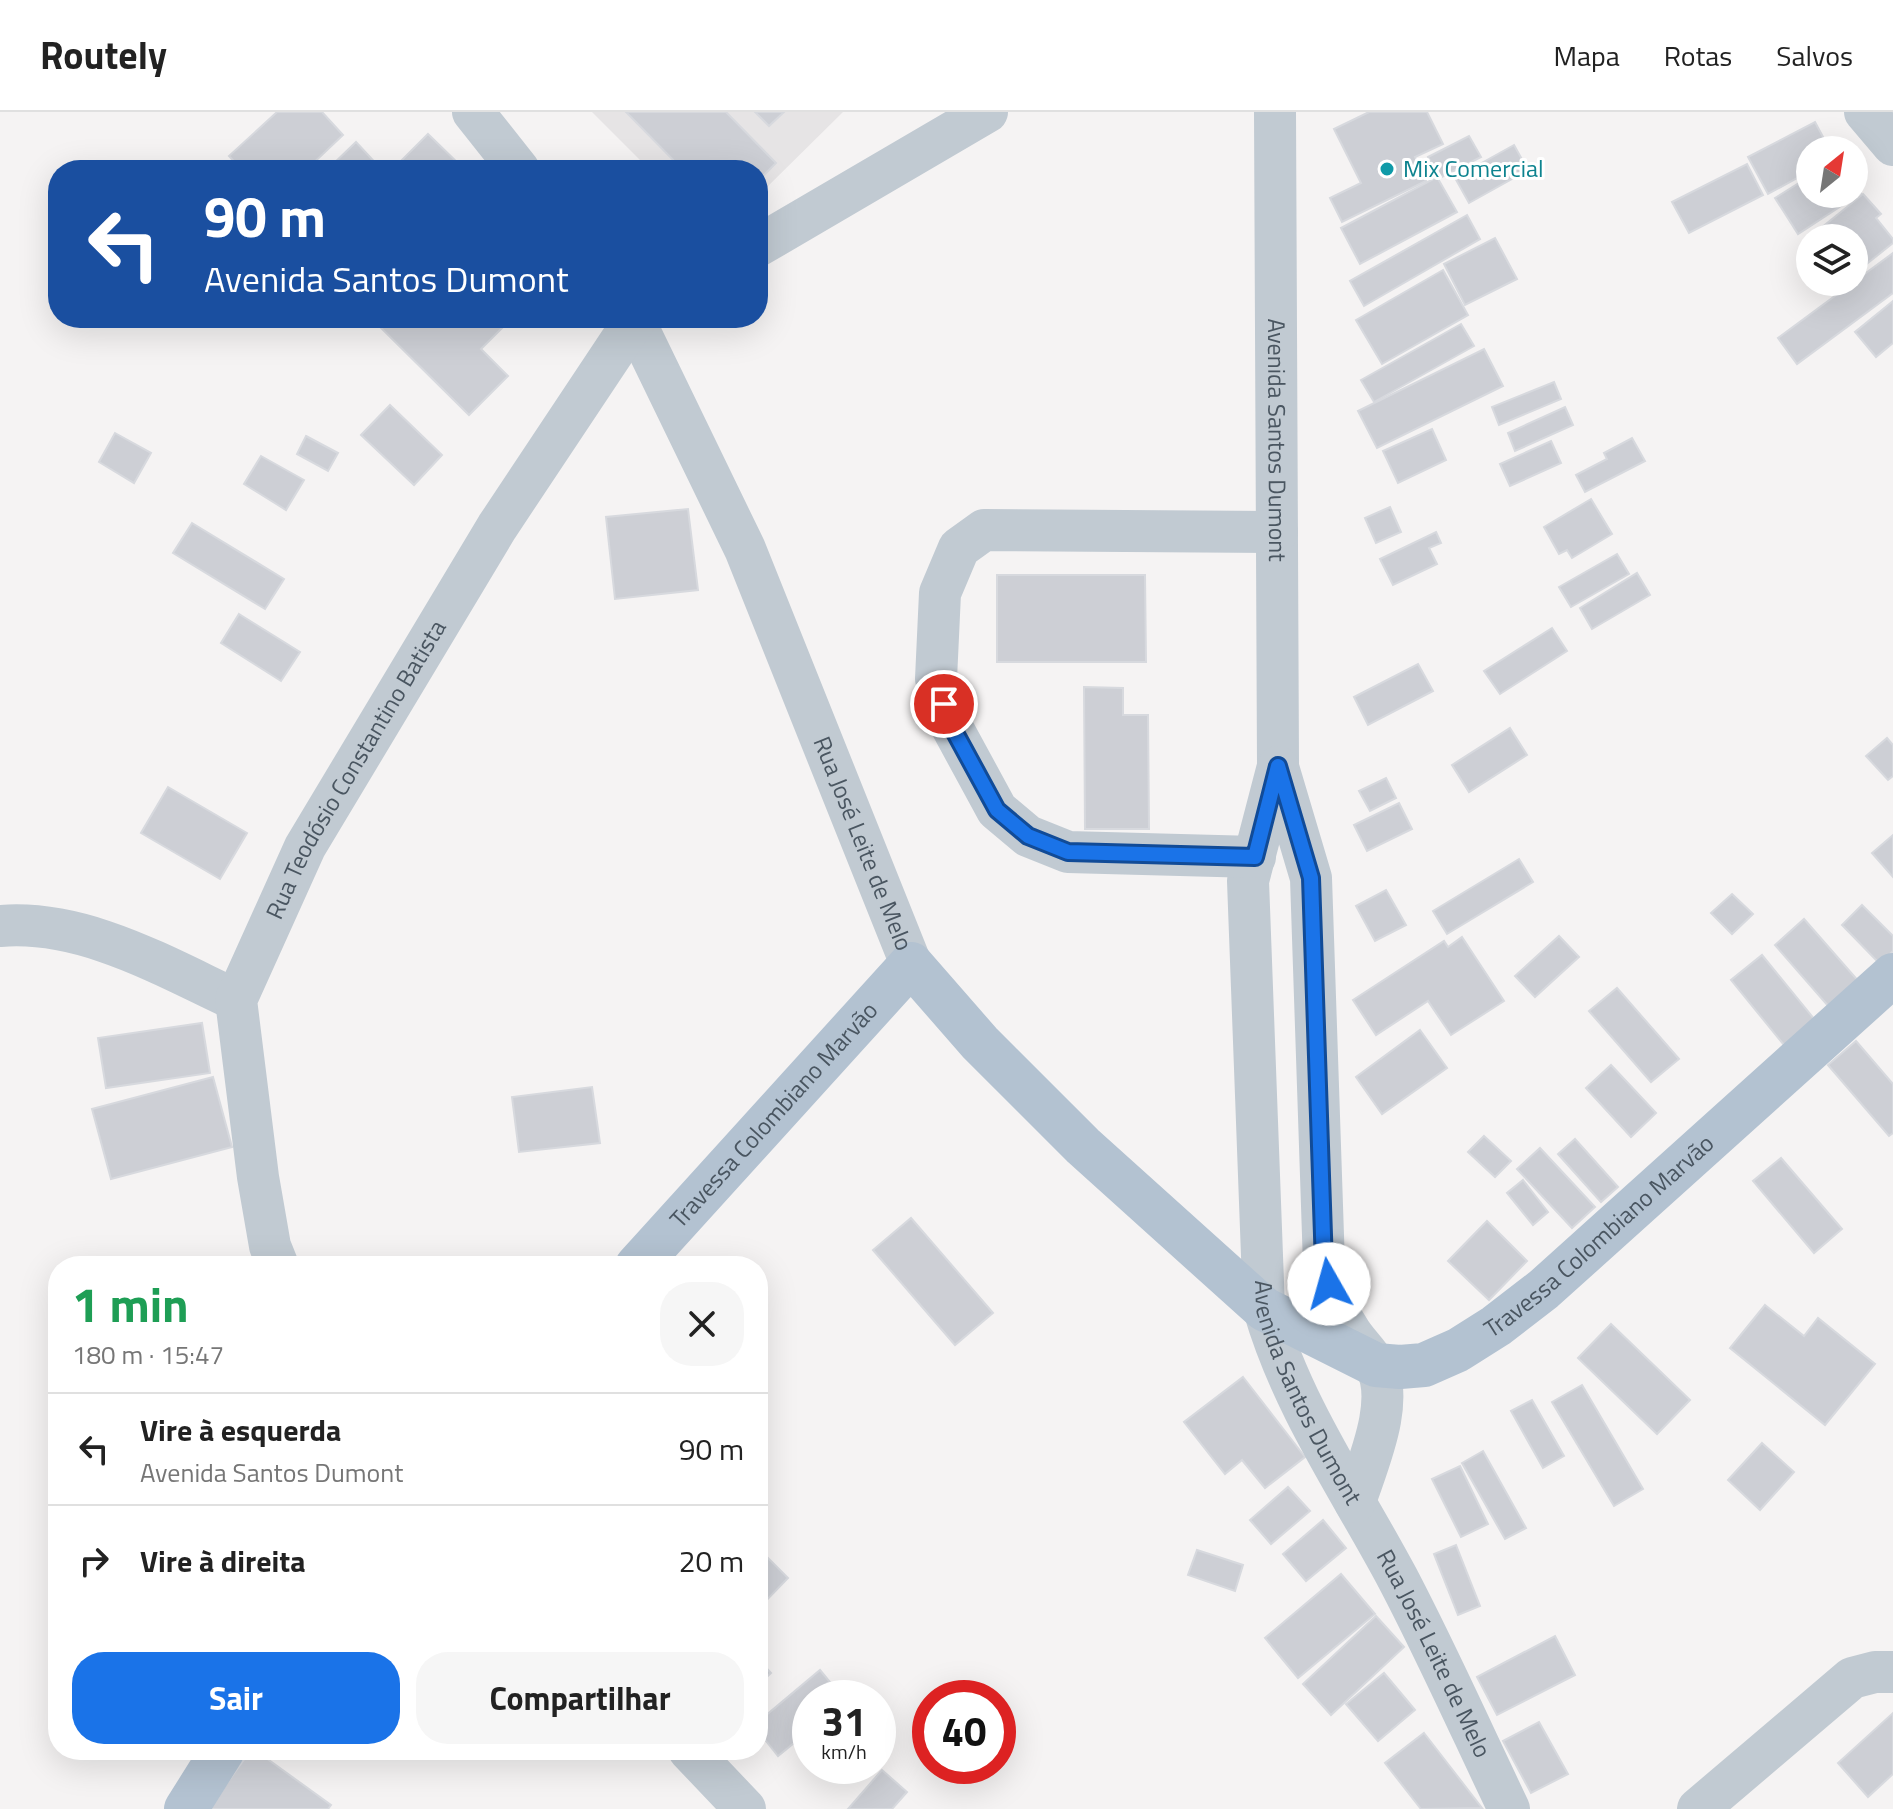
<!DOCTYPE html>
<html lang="pt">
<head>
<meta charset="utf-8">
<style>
	:root { --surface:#fff; --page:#f6f6f6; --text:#222; --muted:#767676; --line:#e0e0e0; --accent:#1a73e8 }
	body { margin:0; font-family:"Titillium Web",sans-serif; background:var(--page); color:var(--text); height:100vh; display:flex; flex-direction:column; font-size:30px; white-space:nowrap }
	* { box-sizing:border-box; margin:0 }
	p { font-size:26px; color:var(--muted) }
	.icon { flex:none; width:44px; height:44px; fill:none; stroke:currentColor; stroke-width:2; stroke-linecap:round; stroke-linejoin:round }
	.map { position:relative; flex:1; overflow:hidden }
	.panel { position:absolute; left:48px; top:1144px; width:720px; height:504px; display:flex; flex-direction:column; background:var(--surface); border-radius:32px; box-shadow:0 8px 32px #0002 }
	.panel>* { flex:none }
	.top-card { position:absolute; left:48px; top:48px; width:720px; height:168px; border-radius:32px; box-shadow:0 8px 32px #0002; background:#1a4fa0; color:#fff; overflow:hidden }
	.needle { width:52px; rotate:30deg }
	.buttons { position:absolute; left:1796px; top:24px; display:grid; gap:16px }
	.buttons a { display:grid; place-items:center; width:72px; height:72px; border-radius:50%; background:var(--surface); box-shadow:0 8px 32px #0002; font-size:40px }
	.speed { position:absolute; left:792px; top:1568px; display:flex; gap:16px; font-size:40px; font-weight:700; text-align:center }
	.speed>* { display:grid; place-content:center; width:104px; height:104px; border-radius:50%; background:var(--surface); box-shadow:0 8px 32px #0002; line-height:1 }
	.speed small { font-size:20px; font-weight:400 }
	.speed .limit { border:12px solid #d22; background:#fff; color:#111 }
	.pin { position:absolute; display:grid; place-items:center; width:68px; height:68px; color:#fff; margin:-34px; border:4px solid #fff; border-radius:50%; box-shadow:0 2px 8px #0007 }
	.me { position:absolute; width:88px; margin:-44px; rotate:353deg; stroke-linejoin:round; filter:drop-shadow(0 0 6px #0008) }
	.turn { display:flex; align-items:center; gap:28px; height:168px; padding:0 24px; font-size:36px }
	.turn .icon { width:104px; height:104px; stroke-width:2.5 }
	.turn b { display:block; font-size:56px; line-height:68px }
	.round { display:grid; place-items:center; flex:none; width:84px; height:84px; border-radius:32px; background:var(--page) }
	.headline { display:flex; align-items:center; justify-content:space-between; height:136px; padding:0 24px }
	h1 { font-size:48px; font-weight:700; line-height:60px; color:#1e9e55 }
	.primary-button { display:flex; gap:16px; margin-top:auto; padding:16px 24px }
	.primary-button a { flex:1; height:92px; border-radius:32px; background:var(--accent); color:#fff; font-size:32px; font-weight:700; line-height:92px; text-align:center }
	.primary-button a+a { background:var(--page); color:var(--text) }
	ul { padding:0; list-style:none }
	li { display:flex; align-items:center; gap:24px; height:112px; padding:0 24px; border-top:2px solid var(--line) }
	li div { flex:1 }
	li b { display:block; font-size:30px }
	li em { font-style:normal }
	header { display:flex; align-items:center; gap:48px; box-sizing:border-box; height:112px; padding:0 40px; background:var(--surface); border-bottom:2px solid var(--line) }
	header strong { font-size:38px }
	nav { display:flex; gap:44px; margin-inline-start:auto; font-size:28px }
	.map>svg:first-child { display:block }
	.education { fill:#e6e4e5 }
	.building { fill:#cdcfd5; stroke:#d7d9de; stroke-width:2 }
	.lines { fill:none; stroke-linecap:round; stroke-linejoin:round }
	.minor { stroke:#c1cad2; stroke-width:42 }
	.major { stroke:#b3c2d1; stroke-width:44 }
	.route-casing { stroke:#114b97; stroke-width:20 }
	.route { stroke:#1a73e8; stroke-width:14 }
	.culture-dot { fill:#0f9aa8; stroke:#fff; stroke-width:3 }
	.labels { text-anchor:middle; stroke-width:6; stroke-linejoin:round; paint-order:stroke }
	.culture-label { font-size:24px; fill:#0d838f; stroke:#fff; text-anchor:start }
	.street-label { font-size:24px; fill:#4a5661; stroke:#fff }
</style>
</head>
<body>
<header>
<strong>Routely</strong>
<nav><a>Mapa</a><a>Rotas</a><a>Salvos</a></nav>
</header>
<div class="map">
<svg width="1893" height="1697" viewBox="0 0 1893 1697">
	<rect width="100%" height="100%" fill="#f5f3f3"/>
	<polygon class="education" points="592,0 843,0 758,84 758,58 650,58"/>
	<g class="building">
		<polygon points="277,0 322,0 343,23 306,58 242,58 229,44"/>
		<polygon points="626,0 726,0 776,51 758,69 758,58 683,58"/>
		<polygon points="755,0 784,0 769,14"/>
		<polygon points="1369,0 1427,0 1443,32 1415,45 1426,69 1342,110 1330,86 1361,71 1334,17"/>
		<polygon points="1815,10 1830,38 1810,38 1810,59 1768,82 1748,45"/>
		<polygon points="428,22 465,58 392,58"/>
		<polygon points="1469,24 1481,45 1440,66 1428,45"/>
		<polygon points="356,30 382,58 327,58"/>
		<polygon points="1514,33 1528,58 1469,91 1455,66"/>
		<polygon points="1747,52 1763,83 1689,121 1672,90"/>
		<polygon points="1810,64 1810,82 1854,82 1854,71 1861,81 1798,122 1775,86"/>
		<polygon points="1437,65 1457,100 1360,152 1341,116"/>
		<polygon points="1863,82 1881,102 1876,106 1893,127 1893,131 1854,162 1854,126 1810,126 1810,136 1805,129"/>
		<polygon points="1467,103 1480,127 1364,194 1350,169"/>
		<polygon points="1495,126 1517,167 1465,193 1444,152"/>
		<polygon points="1893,141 1893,181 1797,252 1778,226"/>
		<polygon points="1443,158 1468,203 1382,252 1356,208"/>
		<polygon points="1893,189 1893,231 1876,245 1855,220"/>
		<polygon points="371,206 512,206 481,237 508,264 469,303"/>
		<polygon points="518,206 535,206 527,214"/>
		<polygon points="1461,212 1474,234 1374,290 1361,268"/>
		<polygon points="1484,237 1503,274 1377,336 1358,299"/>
		<polygon points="1554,270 1561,287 1499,313 1492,295"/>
		<polygon points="390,293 442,343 414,373 361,323"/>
		<polygon points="1565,295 1573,313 1515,339 1508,321"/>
		<polygon points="1432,317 1446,348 1398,371 1383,339"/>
		<polygon points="115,321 151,341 134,371 99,350"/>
		<polygon points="306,324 338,341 328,359 297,342"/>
		<polygon points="1632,326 1645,349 1585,380 1576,363 1607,347 1604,341"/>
		<polygon points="1551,329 1561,351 1510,374 1500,352"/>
		<polygon points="261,344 304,368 286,398 244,372"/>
		<polygon points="1591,387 1612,422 1572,446 1567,438 1559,442 1544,415"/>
		<polygon points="1390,395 1401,420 1376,431 1365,406"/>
		<polygon points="688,397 698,478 615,487 606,405"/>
		<polygon points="192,411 284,467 265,497 173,441"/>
		<polygon points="1436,420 1441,431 1429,436 1437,452 1393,473 1380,447"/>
		<polygon points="1617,442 1629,462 1571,495 1559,475"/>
		<polygon points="1637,461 1650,483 1592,517 1580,496"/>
		<polygon points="997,463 1145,463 1146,550 997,550"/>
		<polygon points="239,502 300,540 281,569 221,531"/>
		<polygon points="1552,516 1567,539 1500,582 1484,559"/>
		<polygon points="1418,552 1433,579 1368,613 1354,585"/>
		<polygon points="1084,575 1123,576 1123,603 1148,603 1149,717 1085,717"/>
		<polygon points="1510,616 1527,643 1469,680 1452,653"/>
		<polygon points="1887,626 1893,633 1893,664 1888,668 1866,644"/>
		<polygon points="1386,666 1396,686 1370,699 1359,679"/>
		<polygon points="168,675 247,721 220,767 141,721"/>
		<polygon points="1399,691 1412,717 1367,739 1354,713"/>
		<polygon points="1893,723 1893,765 1872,741"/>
		<polygon points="1519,747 1533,770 1447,822 1433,799"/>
		<polygon points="1386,778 1406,813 1375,829 1356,794"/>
		<polygon points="1732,782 1753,802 1732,822 1711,801"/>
		<polygon points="1862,793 1893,824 1893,839 1880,852 1842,813"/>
		<polygon points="1804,807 1860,871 1830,896 1775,833"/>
		<polygon points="1559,824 1579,845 1535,885 1515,864"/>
		<polygon points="1462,825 1504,889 1451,923 1428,889 1376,923 1353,888 1444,829 1448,835"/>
		<polygon points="1762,843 1815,908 1784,933 1731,868"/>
		<polygon points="1617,876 1679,947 1651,970 1589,899"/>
		<polygon points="202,911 210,961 106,976 98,926"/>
		<polygon points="1420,918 1447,956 1382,1002 1356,965"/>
		<polygon points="1856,929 1893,972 1893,1021 1889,1024 1828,953"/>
		<polygon points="1611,953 1656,1001 1631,1025 1586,976"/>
		<polygon points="213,965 232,1035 111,1067 92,997"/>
		<polygon points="592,975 600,1031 519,1040 512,985"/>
		<polygon points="1484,1024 1511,1049 1495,1065 1468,1040"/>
		<polygon points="1575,1027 1618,1075 1601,1090 1558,1042"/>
		<polygon points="1540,1036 1595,1095 1572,1116 1517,1057"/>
		<polygon points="1781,1046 1842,1117 1814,1141 1753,1069"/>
		<polygon points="1523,1068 1548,1100 1533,1113 1507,1081"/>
		<polygon points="911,1106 993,1201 955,1233 873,1138"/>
		<polygon points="1487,1109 1527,1149 1489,1188 1448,1149"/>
		<polygon points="1765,1193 1804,1224 1818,1206 1875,1252 1825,1313 1730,1236"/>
		<polygon points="1611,1212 1690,1288 1657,1322 1578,1246"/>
		<polygon points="1243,1265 1305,1345 1265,1376 1242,1348 1225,1362 1184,1310"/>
		<polygon points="1582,1273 1643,1377 1614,1394 1552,1290"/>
		<polygon points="1532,1288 1564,1344 1543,1356 1511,1299"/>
		<polygon points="1762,1331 1794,1360 1760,1398 1728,1368"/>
		<polygon points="1483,1339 1526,1416 1505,1427 1462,1351"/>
		<polygon points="1460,1354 1488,1412 1461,1425 1432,1367"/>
		<polygon points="1288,1375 1310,1399 1271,1432 1250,1408"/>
		<polygon points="1323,1408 1346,1436 1306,1469 1283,1442"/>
		<polygon points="1456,1433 1480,1494 1458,1503 1434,1442"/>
		<polygon points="1197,1438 1243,1453 1235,1479 1188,1463"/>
		<polygon points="766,1444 788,1466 758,1497 758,1452"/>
		<polygon points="1341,1462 1375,1502 1298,1566 1265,1526"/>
		<polygon points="1376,1504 1404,1535 1331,1603 1303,1572"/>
		<polygon points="1555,1524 1575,1563 1497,1603 1477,1565"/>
		<polygon points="758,1547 771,1561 758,1573"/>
		<polygon points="820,1558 843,1586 810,1586 810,1618 778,1644 758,1619 758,1610"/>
		<polygon points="1384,1561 1415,1598 1378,1629 1346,1592"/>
		<polygon points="1893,1601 1893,1662 1868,1685 1838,1651"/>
		<polygon points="1539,1610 1568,1662 1531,1681 1503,1629"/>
		<polygon points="1424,1621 1482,1696 1421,1697 1385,1651"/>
		<polygon points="251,1638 255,1638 331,1693 328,1697 208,1697"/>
		<polygon points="882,1658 907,1680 892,1697 848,1697"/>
	</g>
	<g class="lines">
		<g class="minor">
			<polyline points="473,0 519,58"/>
			<path id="s1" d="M1275 0 1278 654 1248 769 1264 1197C1292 1294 1350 1377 1397 1465 1437 1541 1472 1620 1509 1697"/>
			<polyline points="1865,0 1893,33"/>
			<polyline points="758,134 987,0"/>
			<path id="s2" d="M633 206 745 437 911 852"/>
			<path d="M1278 655 1311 766 1324 1153C1330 1176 1335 1196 1348 1216 1355 1229 1367 1239 1374 1251 1397 1287 1367 1353 1355 1390"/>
			<polyline points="1255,745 1068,740 1028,724 997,698 953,617 936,567 940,481 959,436 984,418 1277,420"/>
			<path d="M0 814C83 807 163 854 236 888"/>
			<path id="s3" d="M278 1154 270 1134 258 1065 236 888 305 735 497 415 636 206"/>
			<polyline points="689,1638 745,1697"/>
			<polyline points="1698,1697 1852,1566 1875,1560 1893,1560"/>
		</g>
		<g class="major">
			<path id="s4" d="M637 1154 911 852 980 931 1083 1034 1264 1197 1376 1253 1400 1255 1424 1253 1458 1238 1496 1214 1544 1177 1893 863"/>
			<polyline points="186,1697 223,1638"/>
		</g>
	</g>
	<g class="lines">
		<g class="route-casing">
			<polyline id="route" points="944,592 953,617 997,698 1028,724 1068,740 1255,745 1278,654 1311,766 1324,1153 1329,1172"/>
		</g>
		<use href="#route" class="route"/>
	</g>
	<circle class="culture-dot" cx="1387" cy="57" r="8"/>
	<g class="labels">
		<g class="culture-label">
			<text x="1403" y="65">Mix Comercial</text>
		</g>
		<g class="street-label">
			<text dy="8" stroke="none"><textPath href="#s1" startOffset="328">Avenida Santos Dumont</textPath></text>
			<text dy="8" stroke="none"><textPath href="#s3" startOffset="530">Rua Teodósio Constantino Batista</textPath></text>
			<text dy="8" stroke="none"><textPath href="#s2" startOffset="574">Rua José Leite de Melo</textPath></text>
			<text dy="8" stroke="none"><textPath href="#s4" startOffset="204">Travessa Colombiano Marvão</textPath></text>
			<text dy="8" stroke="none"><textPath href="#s4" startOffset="1294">Travessa Colombiano Marvão</textPath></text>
			<text dy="8" stroke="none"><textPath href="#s1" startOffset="1294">Avenida Santos Dumont</textPath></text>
			<text dy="8" stroke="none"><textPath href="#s1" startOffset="1586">Rua José Leite de Melo</textPath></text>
		</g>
	</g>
</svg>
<div class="buttons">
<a><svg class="needle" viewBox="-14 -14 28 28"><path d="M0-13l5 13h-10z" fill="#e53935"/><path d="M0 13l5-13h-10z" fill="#767676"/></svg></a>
<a><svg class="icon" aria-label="layers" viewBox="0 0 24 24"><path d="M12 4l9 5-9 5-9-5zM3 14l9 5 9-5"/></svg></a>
</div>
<div class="speed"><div>31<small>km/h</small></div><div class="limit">40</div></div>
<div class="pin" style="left:944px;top:592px;background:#d93025"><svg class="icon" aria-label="arrive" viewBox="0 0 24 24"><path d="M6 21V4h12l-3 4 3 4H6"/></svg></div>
<svg class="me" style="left:1329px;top:1172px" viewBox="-20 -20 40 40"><circle r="19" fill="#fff"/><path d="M0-13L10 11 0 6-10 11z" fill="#1a73e8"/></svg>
<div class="top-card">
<div class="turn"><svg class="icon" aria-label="left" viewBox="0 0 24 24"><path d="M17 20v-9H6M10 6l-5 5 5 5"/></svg><div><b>90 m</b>Avenida Santos Dumont</div></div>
</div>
<section class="panel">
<div class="headline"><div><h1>1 min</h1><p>180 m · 15:47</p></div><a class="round"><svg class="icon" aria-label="close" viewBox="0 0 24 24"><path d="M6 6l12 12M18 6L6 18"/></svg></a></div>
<ul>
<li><svg class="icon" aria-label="left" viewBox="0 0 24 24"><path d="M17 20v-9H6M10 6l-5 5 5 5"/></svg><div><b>Vire à esquerda</b><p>Avenida Santos Dumont</p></div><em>90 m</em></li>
<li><svg class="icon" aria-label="right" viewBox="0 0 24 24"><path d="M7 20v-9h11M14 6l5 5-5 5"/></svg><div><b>Vire à direita</b></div><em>20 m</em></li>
</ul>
<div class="primary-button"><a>Sair</a><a>Compartilhar</a></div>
</section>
</div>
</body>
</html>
